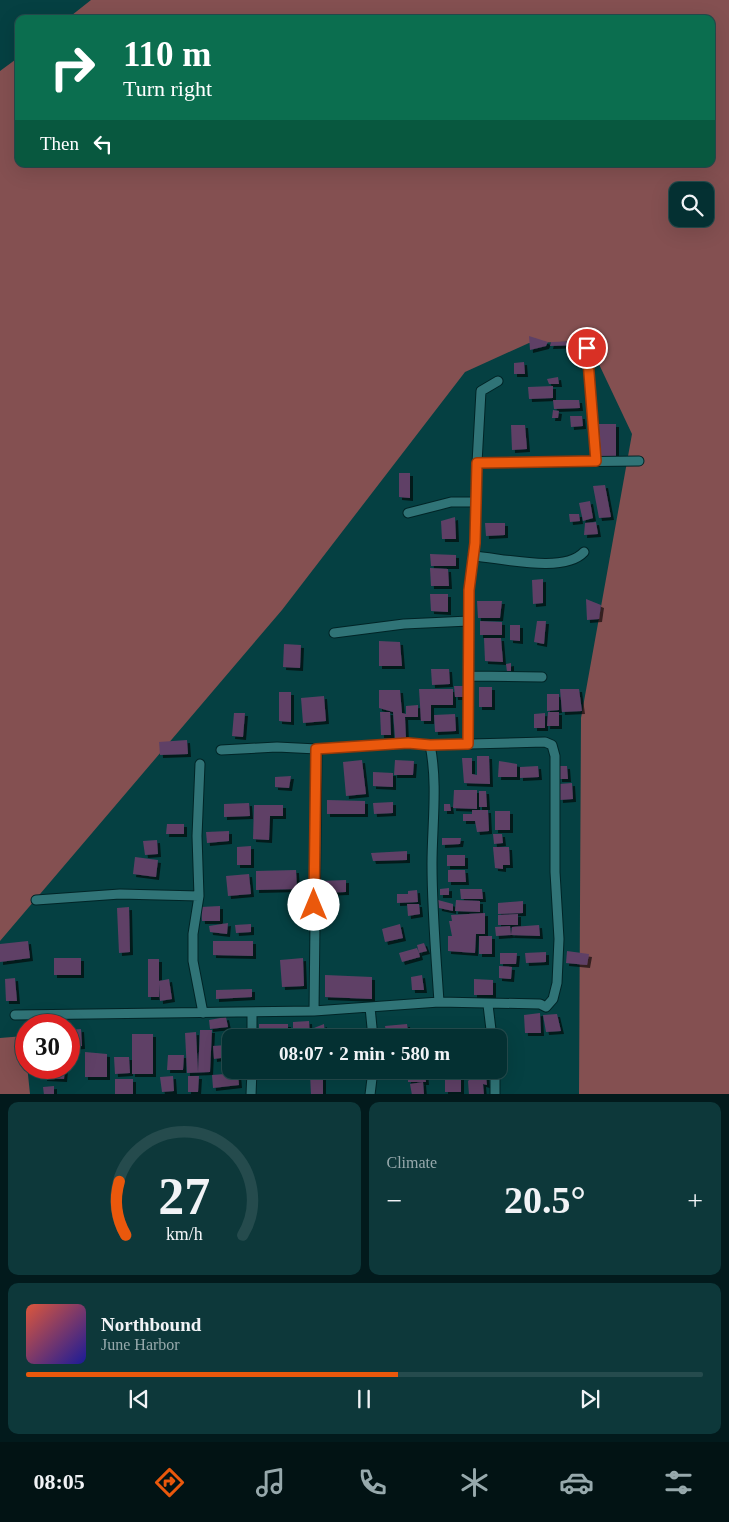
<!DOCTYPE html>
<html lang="en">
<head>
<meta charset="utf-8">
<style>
  body { margin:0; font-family:"Times New Roman",serif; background:#0d383a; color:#f1f3f6; height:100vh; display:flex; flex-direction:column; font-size:19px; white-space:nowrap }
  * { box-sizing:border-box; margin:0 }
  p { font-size:16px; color:#97a9ac }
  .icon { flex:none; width:28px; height:28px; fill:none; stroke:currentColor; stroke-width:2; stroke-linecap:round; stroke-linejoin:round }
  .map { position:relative; height:1094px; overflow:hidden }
  .side { display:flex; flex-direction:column; gap:8px; padding:8px; background:#021a1c; flex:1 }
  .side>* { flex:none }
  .hud { position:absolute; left:15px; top:15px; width:700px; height:152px; border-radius:10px; box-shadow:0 5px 20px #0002,0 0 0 1px #254b4d; background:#0b6e4f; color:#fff; overflow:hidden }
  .tools { position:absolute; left:669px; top:182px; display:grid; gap:10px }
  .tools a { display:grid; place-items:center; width:45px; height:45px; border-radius:10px; background:#043032; box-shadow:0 5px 20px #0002,0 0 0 1px #254b4d; font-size:25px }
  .speed { position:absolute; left:15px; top:1014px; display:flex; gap:10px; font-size:25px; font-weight:700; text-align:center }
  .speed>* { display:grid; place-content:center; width:65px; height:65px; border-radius:50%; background:#043032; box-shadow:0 5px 20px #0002,0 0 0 1px #254b4d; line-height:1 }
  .speed .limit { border:8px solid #d22; background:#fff; color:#111 }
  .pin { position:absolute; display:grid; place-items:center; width:42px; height:42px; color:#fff; margin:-21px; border:2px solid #fff; border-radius:50%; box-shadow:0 1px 5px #0007 }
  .me { position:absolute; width:55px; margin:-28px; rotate:0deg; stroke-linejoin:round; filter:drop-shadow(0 0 4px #0008) }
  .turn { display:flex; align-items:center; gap:18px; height:105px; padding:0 25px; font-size:22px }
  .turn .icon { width:65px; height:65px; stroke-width:2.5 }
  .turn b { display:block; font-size:35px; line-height:42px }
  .then { display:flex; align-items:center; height:48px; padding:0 25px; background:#0003; gap:10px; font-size:19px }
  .big { font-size:38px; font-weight:700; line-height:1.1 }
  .side .card { flex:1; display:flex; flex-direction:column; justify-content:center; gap:8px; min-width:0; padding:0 18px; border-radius:10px; background:#0d383a }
  .side .dial { align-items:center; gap:0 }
  .dial svg { height:130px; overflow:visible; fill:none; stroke:#254b4d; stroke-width:7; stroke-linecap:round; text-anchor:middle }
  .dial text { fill:#f1f3f6; stroke:none }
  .song { display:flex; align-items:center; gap:15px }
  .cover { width:60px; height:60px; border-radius:8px; background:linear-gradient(135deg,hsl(10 70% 55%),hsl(240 70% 35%)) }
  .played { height:5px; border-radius:2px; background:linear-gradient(90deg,#ea580c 55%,#254b4d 55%) }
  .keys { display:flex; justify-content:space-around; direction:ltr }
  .heat { display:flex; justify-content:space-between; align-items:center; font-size:28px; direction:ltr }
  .side .tiles { flex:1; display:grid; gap:8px; grid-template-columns:1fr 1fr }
  .card:last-child { grid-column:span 2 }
  .trip { position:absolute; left:222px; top:1029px; width:285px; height:50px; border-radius:10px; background:#043032; box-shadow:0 5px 20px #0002,0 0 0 1px #254b4d; font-weight:700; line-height:50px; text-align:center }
  .menu { display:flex; height:80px; justify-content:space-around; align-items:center; background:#021314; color:#97a9ac }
  .menu .icon { width:35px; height:35px }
  .menu .selected { color:#ea580c }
  .menu b { font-size:22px; color:#f1f3f6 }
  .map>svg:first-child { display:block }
</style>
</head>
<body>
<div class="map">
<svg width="729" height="1095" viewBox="0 0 729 1095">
  <defs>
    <filter id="shadow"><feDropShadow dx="3" dy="3" stdDeviation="0" flood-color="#0009"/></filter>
  </defs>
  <rect width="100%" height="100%" fill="#054042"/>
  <path fill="#845051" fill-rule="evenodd" d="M91,0H729V1094H579L581,718L632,434L588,341L529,343L465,372L282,610L0,941V71L19,57V164H711V19H67ZM678,191H705V219H678Z
    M24,1036L30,1094H0V1038Z"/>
  <path fill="#5e4166" filter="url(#shadow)" d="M529,336L548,342L546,346L530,350Z
    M582,341L580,345L550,346L551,342Z
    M524,362L525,374H514V363Z
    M558,377L559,384H549L547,379Z
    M553,386V398L529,399L528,387Z
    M553,400H579L580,408L554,409Z
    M553,410L559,411L558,418H552Z
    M570,416H582L583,426L571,427Z
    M599,424H616V456H600Z
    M511,425H525L527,449L512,450Z
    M399,473H410V498L399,497Z
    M605,485L611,517L599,518L593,486Z
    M590,501L593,518L583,521L579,503Z
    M569,514H579L580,521L570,522Z
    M455,517L456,539H442L441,521Z
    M596,522L598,534L584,535L585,523Z
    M485,523H505V535L486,536Z
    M430,554L456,555V566H431Z
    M430,568L448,569L449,586H431Z
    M543,579V603L533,604L532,580Z
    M430,594H448V612L431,611Z
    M586,599L601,605L599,619L587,620Z
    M477,601H502L500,618H478Z
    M480,621L502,622V635H480Z
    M537,621H546L544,644L534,642Z
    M510,625H520V641L510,640Z
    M484,638H501L503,662L485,661Z
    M379,641L400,642L402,666H379Z
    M284,644L301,645L300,668L283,667Z
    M511,663V672H507L506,664Z
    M431,669H449L450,684L432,685Z
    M454,686H465V697H455Z
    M479,687H492V707H479Z
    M419,689H453V705H431V721H421Z
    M560,689H579L582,711L562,712Z
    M379,690H400L402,713L406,714V706L418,705V717H405L406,739L395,738L393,712L379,708Z
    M279,692H291V722L279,721Z
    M547,694H559V710L547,711Z
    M324,696L326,721L303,723L301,698Z
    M380,712H390L391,735H381Z
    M548,712H559V726H547Z
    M234,713H245L243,737L232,736Z
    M545,713V728H534V714Z
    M455,714L456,731L435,732L434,715Z
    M187,740L188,754L160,755L159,742Z
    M477,756H489L490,784L464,783L462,758H472V774L477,775Z
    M362,760L366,794L346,796L343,762Z
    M395,760L414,761L413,775H394Z
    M499,761L517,764V777H498Z
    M538,766L539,777L520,778V767Z
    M559,766H567L568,779H559Z
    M373,772L393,773V787L373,786Z
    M291,776L289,788L275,787V777Z
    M572,783L573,799L560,800L559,784Z
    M454,790H477V809L453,808Z
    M479,791H486L487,807H479Z
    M327,800L365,801V814H327Z
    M393,802V813L374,814L373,803Z
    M249,803L250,816L224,817V804Z
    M444,804H450L451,811H444Z
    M254,805H283V816H270L269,840L253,839Z
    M472,810H488L489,831L477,832L475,821H463V814H472Z
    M495,811H510V830H495Z
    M167,824H184V834H166Z
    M229,831V841L207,843L206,832Z
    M493,834H502L503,843L494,844Z
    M442,838H461L460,844L442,845Z
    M157,840L158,854L145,855L143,841Z
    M251,846V865H237V847Z
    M493,847H509L510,865H503V869L495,868Z
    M407,851V860L373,861L371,853Z
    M447,855H465V866H447Z
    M135,857L158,860L156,877L133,874Z
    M296,870L297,889L256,890V871Z
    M448,870H465L466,882H448Z
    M249,874L251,894L228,896L226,876Z
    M346,880V892L319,893V881Z
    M449,888V895H440V889Z
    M460,889H482L483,899H461Z
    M417,890L418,902L397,903V894H408V891Z
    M438,900L453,904V911L439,908Z
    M456,900L480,901V912L455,911Z
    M523,901V913L498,914V903Z
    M407,904H419L420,914L408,916Z
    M220,906V921H202L201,907Z
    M129,907L130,952L119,953L117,908Z
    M485,913V934H476L475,953L448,951V936H452L449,921H452L451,915Z
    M518,914V925H498V915Z
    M228,923L227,934L210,932L209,926Z
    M251,924V932L236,933L235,925Z
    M400,924L403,938L385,942L382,929Z
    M539,925L540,936L511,935L512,927Z
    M510,926L511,935L496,936L495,927Z
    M479,936H492V954H479Z
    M28,941L30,958L0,962V944Z
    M213,941H253V956L213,955Z
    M424,943L427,951L419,953L420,957L402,962L399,953L417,948L419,953L417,945Z
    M567,951L589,954L587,965L566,963Z
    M546,952V962L526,963L525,953Z
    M500,953H517L516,964H500Z
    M54,958H81V975H54Z
    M303,958L304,986L282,987L280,960Z
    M148,959H159V981L169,979L172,999L160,1001L159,984V997H148Z
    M499,966L512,967L511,979L499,978Z
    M325,975L372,977V999L325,997Z
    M422,975L424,990H412L411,977Z
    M15,978L17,1001H6L5,979Z
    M474,979L493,980V995H474Z
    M252,989V997L216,999V990Z
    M540,1013L541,1033H525L524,1015Z
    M557,1014L561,1031L546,1032L543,1015Z
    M226,1017L228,1027L210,1029L209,1020Z
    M309,1021L310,1038H293V1022Z
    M259,1024H288V1038H259Z
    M324,1024L325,1038H314V1028Z
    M407,1024L409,1038H387L385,1026Z
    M81,1029L82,1046L70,1047L69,1030Z
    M430,1029V1038H415V1030Z
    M200,1030H212L210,1072L187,1073L185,1033L196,1032L198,1072Z
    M132,1034H153V1074H132Z
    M226,1045L228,1057L214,1059L213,1046Z
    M85,1052L107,1054V1077H85Z
    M168,1055H184L183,1070H167Z
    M114,1057H129L130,1073L115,1074Z
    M45,1068H65L64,1079L44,1078Z
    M425,1070L426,1082H408V1071Z
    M238,1073L239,1085L213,1088L212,1075Z
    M310,1073H323V1095H311Z
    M445,1073H461V1092H445Z
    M475,1074L486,1076L487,1085L483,1084L484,1095H469L468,1081Z
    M173,1076L174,1091L162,1092L160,1077Z
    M188,1076H199L198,1092H188Z
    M115,1079H133V1094H115Z
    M423,1082L424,1094L412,1095L410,1084Z
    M54,1086V1095H44L43,1087Z"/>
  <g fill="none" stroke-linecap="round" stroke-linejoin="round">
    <g stroke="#002426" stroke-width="11">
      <path id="minor" d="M587,348L596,461
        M477,463L481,391L498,381
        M408,513L451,502H475
        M473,556C502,558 564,574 584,552
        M334,633L404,624L469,621
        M469,676L542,677
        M468,744L469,590L475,543L477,463L639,461
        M221,750L277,747L317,749L408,743L430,745C438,784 432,825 432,864C432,910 436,956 439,1002
        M200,764L197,836L199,896L193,934V961L203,1013
        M36,900L120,894L199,896
        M488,1005L492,1038
        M370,1007L373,1038
        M314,1011L317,749
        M15,1015L314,1011L439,1002L540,1004L546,1007L553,999L557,983L559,939L555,872V756L552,745L545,742L430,745
        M252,1038V1012
        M251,1095L252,1070
        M370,1095L373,1070
        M495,1095V1070"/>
    </g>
    <use href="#minor" stroke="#307477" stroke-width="9"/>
  </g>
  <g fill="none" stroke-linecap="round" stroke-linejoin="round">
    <g stroke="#983908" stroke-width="12">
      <path id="route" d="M314,905L316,749L408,743L430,745L468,744L469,590L475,543L477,463L596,461L587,348"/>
    </g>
    <use href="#route" stroke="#ea580c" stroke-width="9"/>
  </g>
</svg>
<div class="tools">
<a><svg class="icon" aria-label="search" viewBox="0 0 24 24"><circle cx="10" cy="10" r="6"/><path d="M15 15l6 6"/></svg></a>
</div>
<div class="speed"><div class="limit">30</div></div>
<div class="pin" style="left:587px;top:348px;background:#d93025"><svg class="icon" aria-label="arrive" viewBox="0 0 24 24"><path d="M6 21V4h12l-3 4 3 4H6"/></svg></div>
<svg class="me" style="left:314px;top:905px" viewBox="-20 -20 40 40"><circle r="19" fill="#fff"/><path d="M0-13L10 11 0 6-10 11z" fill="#ea580c"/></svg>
<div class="trip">08:07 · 2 min · 580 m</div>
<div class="hud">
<div class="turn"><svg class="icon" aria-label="right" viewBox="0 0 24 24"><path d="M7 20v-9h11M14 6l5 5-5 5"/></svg><div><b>110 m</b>Turn right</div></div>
<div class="then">Then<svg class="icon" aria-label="left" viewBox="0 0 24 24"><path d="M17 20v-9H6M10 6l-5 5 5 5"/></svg></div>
</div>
</div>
<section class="side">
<div class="tiles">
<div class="card dial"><svg viewBox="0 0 100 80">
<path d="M14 69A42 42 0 1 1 86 69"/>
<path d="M14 69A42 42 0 0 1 10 36" stroke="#ea580c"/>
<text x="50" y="56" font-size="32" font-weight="700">27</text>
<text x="50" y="72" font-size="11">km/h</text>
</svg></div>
<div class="card"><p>Climate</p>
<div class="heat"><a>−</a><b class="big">20.5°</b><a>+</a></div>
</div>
<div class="card">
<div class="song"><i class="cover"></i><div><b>Northbound</b><p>June Harbor</p></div></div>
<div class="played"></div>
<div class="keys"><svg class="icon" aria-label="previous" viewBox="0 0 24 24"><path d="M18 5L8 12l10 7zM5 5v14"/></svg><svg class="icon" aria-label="pause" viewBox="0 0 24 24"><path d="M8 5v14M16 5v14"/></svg><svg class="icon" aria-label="next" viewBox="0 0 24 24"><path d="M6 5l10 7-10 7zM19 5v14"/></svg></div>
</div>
</div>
</section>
<nav class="menu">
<b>08:05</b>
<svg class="icon selected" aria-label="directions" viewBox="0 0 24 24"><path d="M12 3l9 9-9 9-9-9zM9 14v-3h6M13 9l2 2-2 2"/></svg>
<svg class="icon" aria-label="music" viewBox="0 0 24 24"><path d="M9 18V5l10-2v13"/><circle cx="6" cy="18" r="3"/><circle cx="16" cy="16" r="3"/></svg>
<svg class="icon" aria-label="phone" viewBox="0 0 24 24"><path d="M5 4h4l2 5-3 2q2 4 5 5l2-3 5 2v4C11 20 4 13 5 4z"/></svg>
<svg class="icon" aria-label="climate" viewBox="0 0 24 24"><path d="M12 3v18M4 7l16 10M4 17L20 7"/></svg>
<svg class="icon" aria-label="car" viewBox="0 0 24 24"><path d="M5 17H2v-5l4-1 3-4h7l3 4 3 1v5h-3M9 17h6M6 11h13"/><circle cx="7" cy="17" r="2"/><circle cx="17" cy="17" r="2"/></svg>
<svg class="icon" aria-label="filters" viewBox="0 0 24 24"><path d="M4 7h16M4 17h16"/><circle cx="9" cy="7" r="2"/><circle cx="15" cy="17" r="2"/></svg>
</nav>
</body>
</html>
